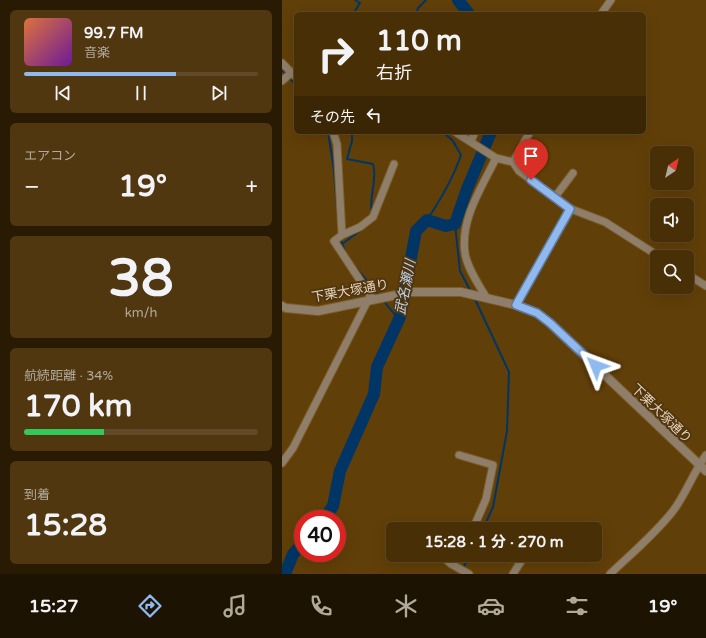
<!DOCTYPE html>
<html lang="ja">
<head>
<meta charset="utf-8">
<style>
  body { margin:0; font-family:"Varela Round","Noto Sans JP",sans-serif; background:#503710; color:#f1f3f6; height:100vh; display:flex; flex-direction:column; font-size:15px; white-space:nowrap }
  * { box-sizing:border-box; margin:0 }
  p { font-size:13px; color:#b1a99b }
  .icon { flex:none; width:22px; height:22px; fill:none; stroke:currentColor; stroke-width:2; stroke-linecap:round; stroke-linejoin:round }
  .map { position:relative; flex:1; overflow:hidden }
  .sheet { display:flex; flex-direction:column; gap:10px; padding:10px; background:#281a03; width:282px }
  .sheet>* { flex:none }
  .banner { position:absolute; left:12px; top:12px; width:352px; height:122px; border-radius:6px; box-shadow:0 4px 16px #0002,0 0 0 1px #614a28; background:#492f06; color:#f1f3f6; overflow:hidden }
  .needle { width:26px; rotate:35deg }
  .controls { position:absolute; left:368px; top:146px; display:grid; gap:8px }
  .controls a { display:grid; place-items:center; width:44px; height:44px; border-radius:6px; background:#492f06; box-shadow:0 4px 16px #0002,0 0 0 1px #614a28; font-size:20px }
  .speed { position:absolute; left:12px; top:510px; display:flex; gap:8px; font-size:20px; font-weight:700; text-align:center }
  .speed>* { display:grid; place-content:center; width:52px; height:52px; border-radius:50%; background:#492f06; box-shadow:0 4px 16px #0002,0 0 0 1px #614a28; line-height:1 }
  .speed .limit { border:6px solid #d22; background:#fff; color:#111 }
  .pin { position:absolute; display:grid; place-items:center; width:34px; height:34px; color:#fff; margin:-41px -17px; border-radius:50% 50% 50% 0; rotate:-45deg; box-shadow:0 0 4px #0007 }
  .pin .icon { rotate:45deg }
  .me { position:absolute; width:44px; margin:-22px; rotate:314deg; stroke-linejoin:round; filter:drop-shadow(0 0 3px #0008) }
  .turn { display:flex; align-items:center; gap:14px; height:84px; padding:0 16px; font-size:18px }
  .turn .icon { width:52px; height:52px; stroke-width:2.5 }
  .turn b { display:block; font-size:28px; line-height:34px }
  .then { display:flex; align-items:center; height:38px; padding:0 16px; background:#0003; gap:8px; font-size:15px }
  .big { font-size:30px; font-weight:700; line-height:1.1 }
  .sheet .card { flex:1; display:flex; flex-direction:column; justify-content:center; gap:6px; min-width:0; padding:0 14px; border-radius:6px; background:#503710 }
  .sheet .dial { align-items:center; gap:0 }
  .dial b { font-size:52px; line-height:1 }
  .song { display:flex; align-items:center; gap:12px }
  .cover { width:48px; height:48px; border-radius:6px; background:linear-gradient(135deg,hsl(20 70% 55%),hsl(280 70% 35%)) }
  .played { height:4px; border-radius:2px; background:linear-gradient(90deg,#90b9f0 65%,#614a28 65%) }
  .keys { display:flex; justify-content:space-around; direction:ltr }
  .heat { display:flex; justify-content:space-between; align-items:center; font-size:22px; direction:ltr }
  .charge { height:6px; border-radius:3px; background:linear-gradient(90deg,#34c759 34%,#614a28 0) }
  .trip { position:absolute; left:104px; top:522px; width:216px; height:40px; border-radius:6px; background:#492f06; box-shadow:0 4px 16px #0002,0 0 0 1px #614a28; font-weight:700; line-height:40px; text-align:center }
  .dock { display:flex; height:64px; justify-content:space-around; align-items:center; background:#1d1302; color:#b1a99b }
  .dock .icon { width:28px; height:28px }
  .dock .active { color:#90b9f0 }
  .dock b { font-size:18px; color:#f1f3f6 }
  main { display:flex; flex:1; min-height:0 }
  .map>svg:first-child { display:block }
</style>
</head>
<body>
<main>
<section class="sheet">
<div class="card">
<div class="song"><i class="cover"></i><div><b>99.7 FM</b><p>音楽</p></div></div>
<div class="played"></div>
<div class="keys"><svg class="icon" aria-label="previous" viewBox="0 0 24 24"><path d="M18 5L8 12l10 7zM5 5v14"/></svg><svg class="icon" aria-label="pause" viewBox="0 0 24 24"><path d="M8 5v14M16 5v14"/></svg><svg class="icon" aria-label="next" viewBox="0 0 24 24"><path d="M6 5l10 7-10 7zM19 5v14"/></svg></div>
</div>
<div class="card"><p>エアコン</p>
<div class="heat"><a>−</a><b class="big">19°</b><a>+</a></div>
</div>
<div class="card dial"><b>38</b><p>km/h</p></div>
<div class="card"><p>航続距離 · 34%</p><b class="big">170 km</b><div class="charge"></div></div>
<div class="card"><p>到着</p><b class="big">15:28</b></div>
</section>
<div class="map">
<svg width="424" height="574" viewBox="0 0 424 574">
  <rect width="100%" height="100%" fill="#613f08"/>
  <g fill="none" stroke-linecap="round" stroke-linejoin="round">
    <path stroke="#013566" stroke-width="2" d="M71,14L78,3L73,0
      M134,14L136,8L144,0
      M0,70L14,85
      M46,132L52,170L57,234
      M70,132V141L65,159L91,164C96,180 86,197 90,214
      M145,220C159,199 171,179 179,155L171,141L161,132
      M173,224L178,271L189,292
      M58,238L63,251
      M60,244L86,225
      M74,268L97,295
      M192,297L227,372L225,431L211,507L201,529
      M101,300L117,320
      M181,568L188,555"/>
    <path stroke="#013566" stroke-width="12" d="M176,0L187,14
      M42,519L51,506L58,471L92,394L95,367L118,317L134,231L145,220L164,226L173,224L185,189L209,132
      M3,574L11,554L21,543"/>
    <g stroke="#7c5d2c" stroke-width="9">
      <path id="minor" d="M319,14L329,0
        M0,63L14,77
        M0,81L9,73L14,72
        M51,132L55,144L60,235L52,241L91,300
        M173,132L214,158L231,162L248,132
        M189,141L193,132
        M231,162L237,171L289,209L323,222L378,257
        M273,197L291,173
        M60,235L78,227L91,217L112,164
        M405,274L424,286
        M204,297C197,285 185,268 183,253C178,219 200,187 214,158
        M234,305L289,209
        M177,455L211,465L204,499L191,529
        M0,463L11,448L86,300
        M283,529L285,527L288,529
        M298,529L300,528
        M159,555L169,564L187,574
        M169,564L175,555
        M231,574L243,555
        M328,574C349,554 373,534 391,511C404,494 411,473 424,455"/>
    </g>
    <g stroke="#7c5d2c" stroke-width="10">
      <path id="tertiary" d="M0,306L4,308L36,311L129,292H179L234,305L255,313L268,323L424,471"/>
    </g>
    <use href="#minor" stroke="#8f7f6a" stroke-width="7"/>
    <use href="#tertiary" stroke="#8f7f6a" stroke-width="8"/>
  </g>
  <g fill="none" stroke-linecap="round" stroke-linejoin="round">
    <g stroke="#5e789c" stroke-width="10">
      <path id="route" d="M249,180L288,209L234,305L255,313L268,323L314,366"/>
    </g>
    <use href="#route" stroke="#90b9f0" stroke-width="7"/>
  </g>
  <g text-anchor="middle" stroke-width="4" stroke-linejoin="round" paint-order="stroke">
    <g font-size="13" fill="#e7d3ba" stroke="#513711">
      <text transform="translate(68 290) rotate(-10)" y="5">下栗大塚通り</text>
      <text transform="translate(380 413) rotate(44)" y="5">下栗大塚通り</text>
    </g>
    <g font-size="14" font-style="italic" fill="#bcd0e8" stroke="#513711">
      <text transform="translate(123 287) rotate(-79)" y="5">武名瀬川</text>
    </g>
  </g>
</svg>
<div class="controls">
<a><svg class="needle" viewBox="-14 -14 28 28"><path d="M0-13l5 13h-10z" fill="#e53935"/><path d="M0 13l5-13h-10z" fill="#b1a99b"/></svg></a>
<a><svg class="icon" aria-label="sound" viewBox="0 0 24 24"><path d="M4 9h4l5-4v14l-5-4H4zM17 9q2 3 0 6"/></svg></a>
<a><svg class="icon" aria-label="search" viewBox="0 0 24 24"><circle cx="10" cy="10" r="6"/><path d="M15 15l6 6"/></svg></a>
</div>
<div class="speed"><div class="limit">40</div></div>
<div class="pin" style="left:249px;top:180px;background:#d93025"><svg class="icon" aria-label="arrive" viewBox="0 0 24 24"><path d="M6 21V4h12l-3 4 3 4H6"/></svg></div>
<svg class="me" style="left:314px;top:366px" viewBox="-20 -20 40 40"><path d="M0-17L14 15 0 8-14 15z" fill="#90b9f0" stroke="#fff" stroke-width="4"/></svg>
<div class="trip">15:28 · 1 分 · 270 m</div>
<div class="banner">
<div class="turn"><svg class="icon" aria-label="right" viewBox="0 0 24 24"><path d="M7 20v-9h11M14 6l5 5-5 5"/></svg><div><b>110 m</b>右折</div></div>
<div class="then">その先<svg class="icon" aria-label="left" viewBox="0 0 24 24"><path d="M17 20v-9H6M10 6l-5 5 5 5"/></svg></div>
</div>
</div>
</main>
<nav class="dock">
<b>15:27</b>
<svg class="icon active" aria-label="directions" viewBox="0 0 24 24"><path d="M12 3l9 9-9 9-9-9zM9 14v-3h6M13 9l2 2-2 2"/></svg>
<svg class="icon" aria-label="music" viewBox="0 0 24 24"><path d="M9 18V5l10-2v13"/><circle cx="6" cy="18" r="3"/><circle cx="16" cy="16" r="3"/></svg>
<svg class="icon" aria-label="phone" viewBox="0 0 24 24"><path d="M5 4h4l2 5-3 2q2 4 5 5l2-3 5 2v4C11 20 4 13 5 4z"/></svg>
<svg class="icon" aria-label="climate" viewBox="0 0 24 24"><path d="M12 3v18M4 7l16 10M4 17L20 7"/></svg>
<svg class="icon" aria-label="car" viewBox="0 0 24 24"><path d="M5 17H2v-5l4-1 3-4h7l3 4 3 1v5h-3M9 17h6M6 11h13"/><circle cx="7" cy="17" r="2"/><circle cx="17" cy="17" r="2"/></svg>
<svg class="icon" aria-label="filters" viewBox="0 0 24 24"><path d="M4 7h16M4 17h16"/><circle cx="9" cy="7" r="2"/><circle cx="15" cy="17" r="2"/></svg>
<b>19°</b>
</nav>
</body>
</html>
